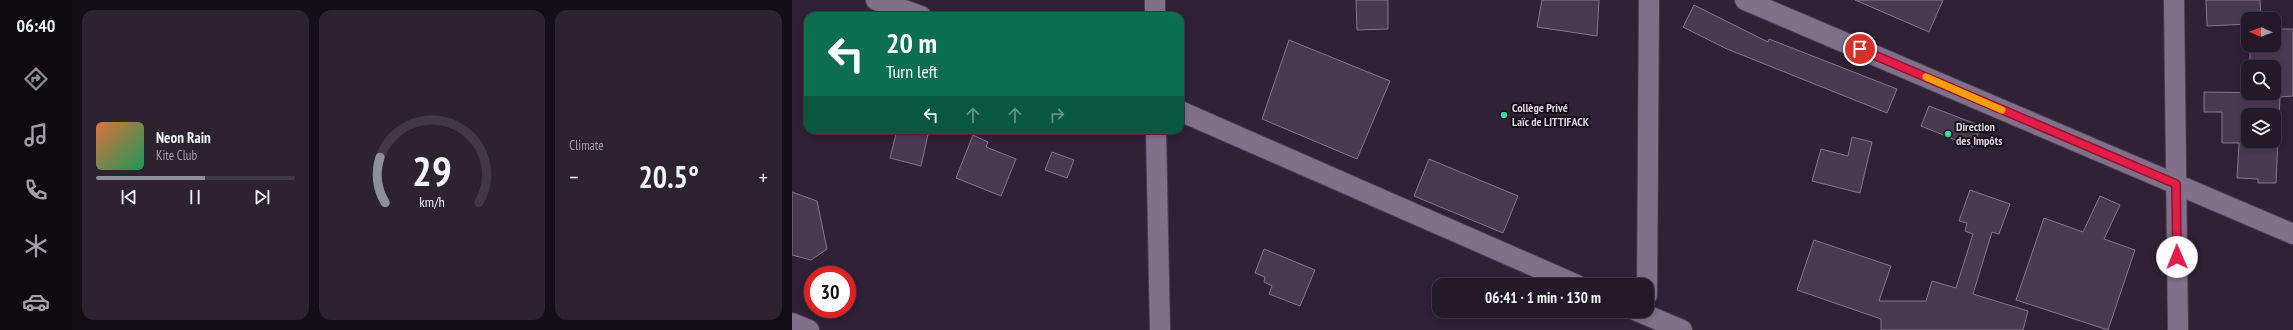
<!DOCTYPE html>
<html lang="en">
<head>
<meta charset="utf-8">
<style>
  body { margin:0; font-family:"PT Sans Narrow",sans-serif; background:#2c2230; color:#f1f3f6; height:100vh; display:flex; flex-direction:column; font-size:15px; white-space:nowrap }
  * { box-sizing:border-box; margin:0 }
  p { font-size:13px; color:#a3a0a8 }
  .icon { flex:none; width:22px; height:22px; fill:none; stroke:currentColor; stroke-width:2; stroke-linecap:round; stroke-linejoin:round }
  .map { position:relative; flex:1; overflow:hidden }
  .details { display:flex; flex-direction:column; gap:10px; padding:10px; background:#140e16; width:720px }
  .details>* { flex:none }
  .guide { position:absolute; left:12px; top:12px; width:380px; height:122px; border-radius:12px; box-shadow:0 2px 6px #0003,0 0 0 1px #413845; background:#0b6e4f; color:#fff; overflow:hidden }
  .needle { width:26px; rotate:271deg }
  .buttons { position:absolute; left:1449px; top:12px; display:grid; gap:8px }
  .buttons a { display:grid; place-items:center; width:40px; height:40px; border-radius:8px; background:#241928; box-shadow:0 2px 6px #0003,0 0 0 1px #413845; font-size:20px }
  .speed { position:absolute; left:12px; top:266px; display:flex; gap:8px; font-size:20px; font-weight:700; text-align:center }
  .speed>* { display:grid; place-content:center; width:52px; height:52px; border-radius:50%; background:#241928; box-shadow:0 2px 6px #0003,0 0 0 1px #413845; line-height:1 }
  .speed .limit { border:6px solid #d22; background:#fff; color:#111 }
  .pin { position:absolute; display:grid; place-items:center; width:34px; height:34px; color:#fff; margin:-17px; border:2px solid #fff; border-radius:50%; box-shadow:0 1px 4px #0007 }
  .me { position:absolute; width:44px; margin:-22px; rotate:359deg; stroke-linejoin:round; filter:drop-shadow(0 0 3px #0008) }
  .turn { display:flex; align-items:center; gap:14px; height:84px; padding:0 16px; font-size:18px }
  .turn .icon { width:52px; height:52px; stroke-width:2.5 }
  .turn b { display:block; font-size:28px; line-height:34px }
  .lanes { display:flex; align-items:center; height:38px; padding:0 16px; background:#0003; justify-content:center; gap:20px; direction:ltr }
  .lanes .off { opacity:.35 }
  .big { font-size:30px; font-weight:700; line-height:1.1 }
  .details .tile { flex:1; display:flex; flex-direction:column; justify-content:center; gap:6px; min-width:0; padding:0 14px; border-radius:12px; background:#2c2230 }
  .details .dial { align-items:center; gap:0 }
  .dial svg { height:104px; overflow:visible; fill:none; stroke:#413845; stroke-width:7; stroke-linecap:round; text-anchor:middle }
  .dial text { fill:#f1f3f6; stroke:none }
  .song { display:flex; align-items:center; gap:12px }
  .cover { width:48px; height:48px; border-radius:6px; background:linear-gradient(135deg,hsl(20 70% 55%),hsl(150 70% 35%)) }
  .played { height:4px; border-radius:2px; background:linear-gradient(90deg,#8c9099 55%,#413845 55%) }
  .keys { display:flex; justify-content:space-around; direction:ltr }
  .heat { display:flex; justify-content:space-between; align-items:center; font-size:22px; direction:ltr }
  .details .tiles { flex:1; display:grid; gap:10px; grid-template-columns:repeat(3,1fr) }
  .trip { position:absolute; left:640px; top:278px; width:222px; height:40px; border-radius:12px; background:#241928; box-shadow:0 2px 6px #0003,0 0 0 1px #413845; font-weight:700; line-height:40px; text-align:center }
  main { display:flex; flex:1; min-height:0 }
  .dock { display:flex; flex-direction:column; width:72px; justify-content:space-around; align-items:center; background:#0e0a10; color:#a3a0a8 }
  .dock .icon { width:28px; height:28px }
  .dock .current { color:#8c9099 }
  .dock b { font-size:18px; color:#f1f3f6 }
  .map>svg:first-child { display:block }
</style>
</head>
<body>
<main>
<nav class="dock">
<b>06:40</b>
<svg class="icon current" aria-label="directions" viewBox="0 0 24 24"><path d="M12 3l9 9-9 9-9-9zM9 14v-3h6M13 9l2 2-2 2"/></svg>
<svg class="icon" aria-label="music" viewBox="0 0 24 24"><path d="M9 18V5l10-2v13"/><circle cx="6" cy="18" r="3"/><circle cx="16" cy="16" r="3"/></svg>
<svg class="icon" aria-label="phone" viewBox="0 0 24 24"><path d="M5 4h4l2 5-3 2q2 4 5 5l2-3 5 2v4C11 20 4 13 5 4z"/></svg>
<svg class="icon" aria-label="climate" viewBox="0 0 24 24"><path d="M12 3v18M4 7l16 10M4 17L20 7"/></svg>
<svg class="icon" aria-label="car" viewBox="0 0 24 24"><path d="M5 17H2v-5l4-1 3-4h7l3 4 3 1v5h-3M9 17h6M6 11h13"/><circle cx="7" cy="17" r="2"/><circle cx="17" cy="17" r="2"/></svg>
</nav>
<section class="details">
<div class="tiles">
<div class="tile">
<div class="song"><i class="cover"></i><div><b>Neon Rain</b><p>Kite Club</p></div></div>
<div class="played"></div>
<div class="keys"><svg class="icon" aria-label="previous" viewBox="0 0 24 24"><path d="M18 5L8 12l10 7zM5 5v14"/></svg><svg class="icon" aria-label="pause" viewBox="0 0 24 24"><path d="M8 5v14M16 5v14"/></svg><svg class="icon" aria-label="next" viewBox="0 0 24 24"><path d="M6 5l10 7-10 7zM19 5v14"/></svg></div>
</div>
<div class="tile dial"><svg viewBox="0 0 100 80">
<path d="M14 69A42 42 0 1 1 86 69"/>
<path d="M14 69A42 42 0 0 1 10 34" stroke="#8c9099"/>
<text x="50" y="56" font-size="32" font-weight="700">29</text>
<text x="50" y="72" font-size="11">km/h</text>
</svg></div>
<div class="tile"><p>Climate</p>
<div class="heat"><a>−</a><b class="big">20.5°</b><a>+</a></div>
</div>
</div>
</section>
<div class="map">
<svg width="1501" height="330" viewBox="0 0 1501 330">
  <rect width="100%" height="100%" fill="#302136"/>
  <path fill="#4a3a51" stroke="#86748d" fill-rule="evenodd" d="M564,0H596V29L565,30Z
    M750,0H807L805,36L745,27Z
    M1063,0H1151L1137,32Z
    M1414,0H1468L1469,19H1456V24L1415,26Z
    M902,5L976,42L977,39L1105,89L1095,113L935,49L891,27Z
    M1482,29H1501V96L1488,97L1484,183H1466V179L1445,178L1447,143H1430V112H1412V92L1482,93V67H1458V45H1482ZM1456,115H1482V141H1456Z
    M497,40L598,81L565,159L470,119Z
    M1137,106L1189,126L1181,147L1129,126Z
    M105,130H137L129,166L98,158Z
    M181,135L196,142L194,147L224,159L209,196L164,178Z
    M1060,137L1080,142L1068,193L1020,181L1029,149L1056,156Z
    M260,152L282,160L275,178L253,170Z
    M637,159L726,196L711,233L622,196Z
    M1178,190L1218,204L1207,234L1200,232L1181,294L1236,311L1231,330H1089V319L1005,290L1022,240L1099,266L1087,301H1134L1140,281L1164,288L1181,234L1173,231L1175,223L1167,221Z
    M0,192L25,201L35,249L19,260L0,255Z
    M1308,196L1328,205L1312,239L1343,250L1316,330L1224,300L1252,218L1291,232Z
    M472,249L523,270L508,306L477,294L480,286L472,282L473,277L463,273Z"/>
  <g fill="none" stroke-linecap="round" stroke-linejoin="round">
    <g stroke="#4b3e50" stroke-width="22">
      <path id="minor" d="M84,0L129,16
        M363,0V16
        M953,0L1501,234
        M1382,0L1386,330
        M388,111L785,285
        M364,130L368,330
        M855,295L857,0
        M845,311L890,330
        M0,323L17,330"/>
    </g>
    <use href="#minor" stroke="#817089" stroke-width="20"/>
  </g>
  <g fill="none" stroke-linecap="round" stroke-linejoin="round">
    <g stroke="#92132f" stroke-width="10">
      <path id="route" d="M1068,49L1384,184L1385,257"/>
    </g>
    <use href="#route" stroke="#e11d48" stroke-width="7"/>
    <path stroke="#f59e0b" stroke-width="7" d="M1134,77L1210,110"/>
  </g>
  <g fill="#3fd4a2" stroke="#140e17" stroke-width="1.5">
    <circle cx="712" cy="115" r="4"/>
    <circle cx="1156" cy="134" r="4"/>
  </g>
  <g text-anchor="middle" stroke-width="4" stroke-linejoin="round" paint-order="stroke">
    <g font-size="12" font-weight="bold" fill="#ddd3e1" stroke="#140e17" text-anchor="start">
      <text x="720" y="112">Collège Privé<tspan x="720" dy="14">Laïc de LITTIFACK</tspan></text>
      <text x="1164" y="131">Direction<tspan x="1164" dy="14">des Impôts</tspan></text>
    </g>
  </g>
</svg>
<div class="buttons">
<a><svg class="needle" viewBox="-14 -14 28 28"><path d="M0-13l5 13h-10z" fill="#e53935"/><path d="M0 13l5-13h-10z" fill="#a3a0a8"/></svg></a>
<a><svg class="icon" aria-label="search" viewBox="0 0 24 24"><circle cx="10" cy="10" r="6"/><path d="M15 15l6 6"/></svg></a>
<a><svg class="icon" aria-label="layers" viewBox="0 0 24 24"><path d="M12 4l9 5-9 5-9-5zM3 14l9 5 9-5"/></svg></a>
</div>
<div class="speed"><div class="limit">30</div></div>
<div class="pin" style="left:1068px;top:49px;background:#d93025"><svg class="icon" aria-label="arrive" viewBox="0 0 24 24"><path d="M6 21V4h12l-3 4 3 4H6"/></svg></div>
<svg class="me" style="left:1385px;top:257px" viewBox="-20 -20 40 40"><circle r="19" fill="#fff"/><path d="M0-13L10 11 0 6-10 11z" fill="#e11d48"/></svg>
<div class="trip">06:41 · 1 min · 130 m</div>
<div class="guide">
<div class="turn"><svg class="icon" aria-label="left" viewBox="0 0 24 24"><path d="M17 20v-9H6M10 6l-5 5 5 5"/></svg><div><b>20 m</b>Turn left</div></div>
<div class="lanes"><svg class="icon" aria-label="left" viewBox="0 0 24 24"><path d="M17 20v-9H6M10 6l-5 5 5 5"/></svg><svg class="icon off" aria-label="ahead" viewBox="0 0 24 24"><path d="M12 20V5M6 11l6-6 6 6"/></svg><svg class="icon off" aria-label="ahead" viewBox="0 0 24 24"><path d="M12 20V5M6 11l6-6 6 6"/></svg><svg class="icon off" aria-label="right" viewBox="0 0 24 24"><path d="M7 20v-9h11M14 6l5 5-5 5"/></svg></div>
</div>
</div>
</main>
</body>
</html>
